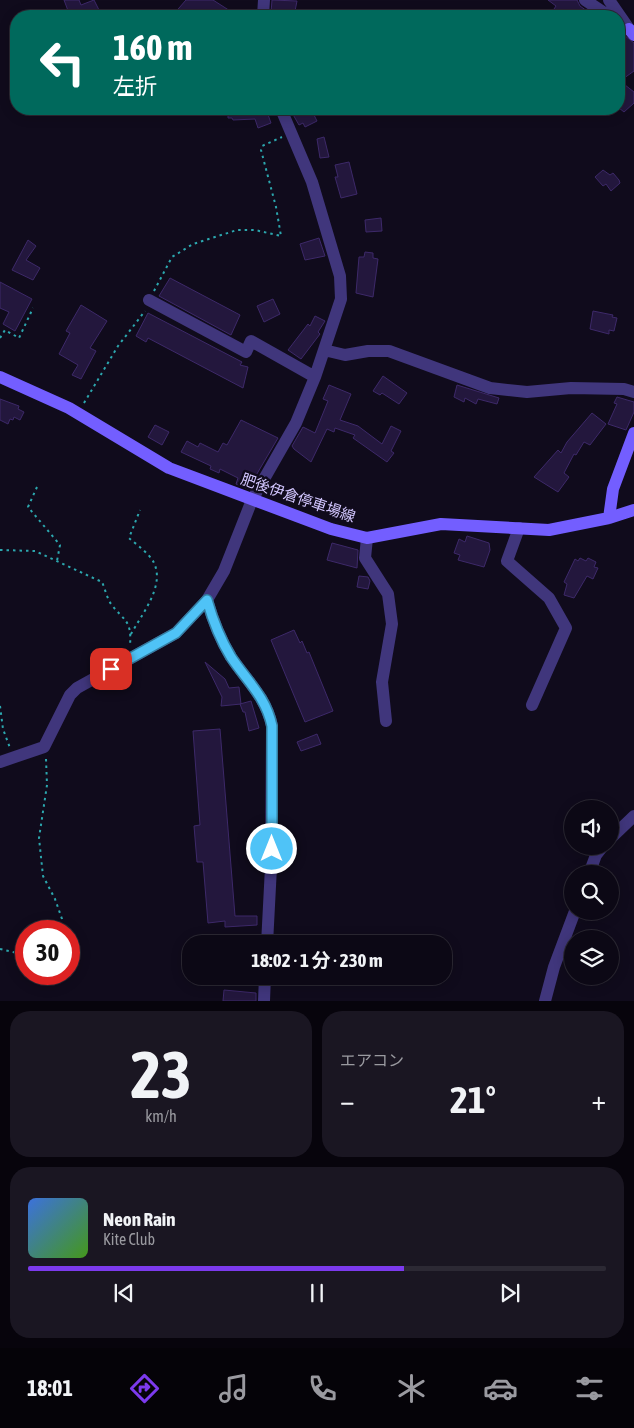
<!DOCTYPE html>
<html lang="ja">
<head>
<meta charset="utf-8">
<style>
  body { margin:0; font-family:"Asap Condensed","Noto Sans JP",sans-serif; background:#1a1622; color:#f1f3f6; height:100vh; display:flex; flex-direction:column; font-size:19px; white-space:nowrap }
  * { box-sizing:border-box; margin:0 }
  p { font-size:16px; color:#9a9aa0 }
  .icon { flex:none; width:28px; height:28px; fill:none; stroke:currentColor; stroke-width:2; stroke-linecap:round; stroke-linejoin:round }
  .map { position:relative; height:1001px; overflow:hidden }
  .side { display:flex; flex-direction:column; gap:10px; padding:10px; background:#07040c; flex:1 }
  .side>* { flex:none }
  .top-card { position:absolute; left:10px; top:10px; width:615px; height:105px; border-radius:20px; box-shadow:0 2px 12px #0003,0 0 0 1px #2c2934; background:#00695c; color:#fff; overflow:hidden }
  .controls { position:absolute; left:564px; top:800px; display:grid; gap:10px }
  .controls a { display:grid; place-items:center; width:55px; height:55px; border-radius:50%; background:#0c0815; box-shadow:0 2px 12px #0003,0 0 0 1px #2c2934; font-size:25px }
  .speed { position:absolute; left:15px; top:920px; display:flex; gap:10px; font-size:25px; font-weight:700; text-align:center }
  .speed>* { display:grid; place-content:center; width:65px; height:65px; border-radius:50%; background:#0c0815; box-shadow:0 2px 12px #0003,0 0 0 1px #2c2934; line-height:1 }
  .speed .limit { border:8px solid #d22; background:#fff; color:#111 }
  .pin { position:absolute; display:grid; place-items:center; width:42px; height:42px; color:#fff; margin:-21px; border-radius:10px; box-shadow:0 2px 8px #0006 }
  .me { position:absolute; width:55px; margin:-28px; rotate:0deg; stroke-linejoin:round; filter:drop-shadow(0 0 4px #0008) }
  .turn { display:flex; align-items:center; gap:18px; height:105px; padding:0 20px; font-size:22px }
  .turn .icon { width:65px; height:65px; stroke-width:2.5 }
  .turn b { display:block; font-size:35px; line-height:42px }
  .big { font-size:38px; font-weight:700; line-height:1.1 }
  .side .card { flex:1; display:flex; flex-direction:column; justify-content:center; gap:8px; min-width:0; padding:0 18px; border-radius:20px; background:#1a1622 }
  .side .dial { align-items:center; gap:0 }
  .dial b { font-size:65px; line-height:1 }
  .song { display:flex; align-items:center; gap:15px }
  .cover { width:60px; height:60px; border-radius:8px; background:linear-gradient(135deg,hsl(220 70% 55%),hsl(100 70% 35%)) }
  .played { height:5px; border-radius:2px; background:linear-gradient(90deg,#7c3aed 65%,#2c2934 65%) }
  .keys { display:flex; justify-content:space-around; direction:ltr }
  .heat { display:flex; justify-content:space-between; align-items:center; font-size:28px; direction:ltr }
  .side .tiles { flex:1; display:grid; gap:10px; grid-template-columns:1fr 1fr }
  .card:last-child { grid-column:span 2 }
  .trip { position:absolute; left:182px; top:935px; width:270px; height:50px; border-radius:20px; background:#0c0815; box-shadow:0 2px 12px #0003,0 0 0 1px #2c2934; font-weight:700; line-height:50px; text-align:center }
  .menu { display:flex; height:80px; justify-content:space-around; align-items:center; background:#050308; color:#9a9aa0 }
  .menu .icon { width:35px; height:35px }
  .menu .selected { color:#7c3aed }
  .menu b { font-size:22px; color:#f1f3f6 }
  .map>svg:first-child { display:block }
</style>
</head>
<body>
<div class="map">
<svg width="634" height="1001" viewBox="0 0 634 1001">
  <rect width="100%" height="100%" fill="#100b1c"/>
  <path fill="#23173d" stroke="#3d2969" d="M64,0H79L81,5L94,0L102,16H70Z
    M186,0H213L238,16H172Z
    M272,0L297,1L294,16H273L274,13H271Z
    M548,0H577L580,6L594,16H563L554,9L556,6Z
    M619,31L634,43V71L620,81L634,92V103L624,112L619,108Z
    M228,109H255V113L266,109L271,123L258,128L255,119L233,120L232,118H228Z
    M295,109H311L317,121L305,127L303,123L299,125L291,111Z
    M324,137L329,157L320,158L317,139Z
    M349,162L357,194L341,198L335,177H338L335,165Z
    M603,170L610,175L613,173L619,180L620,183L611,191L606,184L603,186L595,177Z
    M381,218L382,231L366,232L365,220Z
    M319,238L325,256L305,260L300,244Z
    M28,240L36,246L26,260L40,268L33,280L12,270Z
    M365,252L373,253V258L378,259L373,297L356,293L359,257H364Z
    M170,278L240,315L231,335L159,296Z
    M0,282L32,299L15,331L3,324L9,312L0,308Z
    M273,299L280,314L264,322L257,306Z
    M81,305L107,321L90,348L96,351L81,379L72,375L78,365L59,354L70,333L66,331Z
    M593,311L613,315L612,317L617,318L614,331L609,330V334L590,329Z
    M148,313L242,362L240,365L248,367L243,388L148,338L146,342L136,336Z
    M315,316L325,321L318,332L320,334L301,359L288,350L308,324L310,326Z
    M383,376L407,393L399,404L382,393L380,395L373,391Z
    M329,385L351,394L340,420L358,426L382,444L391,426L401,431L391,451L394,453L387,462L353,438L355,435L335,428L334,432L327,429L311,462L294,449L292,446L303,427L315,433L328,401L323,399Z
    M457,385L499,398L497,404L478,399L476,404L465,398L464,402L454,397Z
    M617,397L634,402V412L626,430L608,424L617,404L614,403Z
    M0,399L19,406L18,409L24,412L20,420L14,417L13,420L10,419L8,424L0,420Z
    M592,413L606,424L590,445L584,442L576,455L574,454L564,473L569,477L558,492L534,477L558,450L561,453L567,442Z
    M241,420L278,438L248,489L236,484L238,478L220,469L219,473L210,469L211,466L181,452L187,441L198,447L200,443L218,452L223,443L227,445Z
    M155,425L169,432L162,445L148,437Z
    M467,536L489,543L490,550L484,567L458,560L460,555L454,553L459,539L465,542Z
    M332,543L358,550L357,568L327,560Z
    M580,558L586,561L588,558L596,562L594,567L598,568L593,579L587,576L574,598L564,595L567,584L564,582L575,559L578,561Z
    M359,576L368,577L370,581L368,589L357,587Z
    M294,630L300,643L302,641L307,653L309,652L333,711L305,722L271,640Z
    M205,662L225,679L229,688L239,687L241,704L221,706L222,697Z
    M251,701L259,728L249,731L245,712H243L240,704Z
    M220,729L235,916H257V925L225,927V921L208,923L203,862H197L194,826L200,825L193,731Z
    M317,734L321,744L301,751L297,742Z
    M224,990L256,993V1001H223Z"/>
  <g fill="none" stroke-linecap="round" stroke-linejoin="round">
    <path stroke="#2ca7ae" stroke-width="2" stroke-dasharray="2.5 4" stroke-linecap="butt" d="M154,291L172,257L193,244L237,230H255L281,236L276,207L261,150L262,146L282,137
      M0,338L5,330L19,338L33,308
      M84,403L118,346L145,311
      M37,487L28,507L60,545L57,561
      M0,550L35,551L102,582C105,589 107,598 111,604C124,621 132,620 130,645
      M131,634C142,614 165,586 154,563C150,554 137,545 129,538L140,510
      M0,706L3,729L10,748
      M46,759L47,785L39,838L43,876L55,899L62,919V931
      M0,949L26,955"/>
    <path stroke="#40367c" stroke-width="12" d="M585,0L609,16
      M609,0L629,29
      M263,16L264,0
      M149,300L246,352L251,341L315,377
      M324,350L345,355L368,351H389L490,388L527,392L571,388L624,389L634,392
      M519,528L507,561L549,598L566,628L532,705
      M367,538L365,558L388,594L392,624L382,682L386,721
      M207,600C213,621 220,639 231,657C247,681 266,697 272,726L271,867L267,944
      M0,762L44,747L70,695L77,688L176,633L207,600L224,571L252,500L296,423L315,377L341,299L340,276L312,182L281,109
      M610,839L634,816
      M589,874L596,855L603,846
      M264,1001L265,976
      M545,1001L554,967L575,911"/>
    <path stroke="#735eff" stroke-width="12" d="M629,29L634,35
      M0,377L69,408L169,468L331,529L367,538L441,524L549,530L609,518L634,510
      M609,518L613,489L634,433"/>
  </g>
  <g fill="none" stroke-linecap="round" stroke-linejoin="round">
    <g stroke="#337fa1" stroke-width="12">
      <path id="route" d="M111,669L176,633L207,600C213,621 220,639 231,657C247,681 266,697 272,726V849"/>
    </g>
    <use href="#route" stroke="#4fc3f7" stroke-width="9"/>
  </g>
  <g text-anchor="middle" stroke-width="5" stroke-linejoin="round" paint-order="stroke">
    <g font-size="15" fill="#d3c7ff" stroke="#100b1c">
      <text transform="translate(298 498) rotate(19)" y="5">肥後伊倉停車場線</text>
    </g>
  </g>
</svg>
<div class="controls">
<a><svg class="icon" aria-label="sound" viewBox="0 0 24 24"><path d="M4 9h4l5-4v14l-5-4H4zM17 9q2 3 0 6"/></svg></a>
<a><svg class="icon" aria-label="search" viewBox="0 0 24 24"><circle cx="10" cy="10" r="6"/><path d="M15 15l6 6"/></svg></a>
<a><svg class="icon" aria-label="layers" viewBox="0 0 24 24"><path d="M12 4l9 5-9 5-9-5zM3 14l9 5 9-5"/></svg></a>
</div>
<div class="speed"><div class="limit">30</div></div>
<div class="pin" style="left:111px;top:669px;background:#d93025"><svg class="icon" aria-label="arrive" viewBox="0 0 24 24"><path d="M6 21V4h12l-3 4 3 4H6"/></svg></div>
<svg class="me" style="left:272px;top:849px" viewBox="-20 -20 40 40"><circle r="17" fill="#4fc3f7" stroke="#fff" stroke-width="3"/><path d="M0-11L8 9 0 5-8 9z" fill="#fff"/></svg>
<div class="trip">18:02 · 1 分 · 230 m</div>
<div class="top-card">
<div class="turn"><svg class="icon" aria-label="left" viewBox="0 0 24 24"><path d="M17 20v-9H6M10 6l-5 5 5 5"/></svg><div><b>160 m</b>左折</div></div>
</div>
</div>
<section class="side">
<div class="tiles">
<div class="card dial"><b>23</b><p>km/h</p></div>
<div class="card"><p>エアコン</p>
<div class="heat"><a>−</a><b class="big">21°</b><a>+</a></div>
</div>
<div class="card">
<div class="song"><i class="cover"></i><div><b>Neon Rain</b><p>Kite Club</p></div></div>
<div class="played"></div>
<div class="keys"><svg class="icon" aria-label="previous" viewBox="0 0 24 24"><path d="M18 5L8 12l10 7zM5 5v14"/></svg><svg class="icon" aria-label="pause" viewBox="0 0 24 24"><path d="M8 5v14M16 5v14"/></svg><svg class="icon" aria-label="next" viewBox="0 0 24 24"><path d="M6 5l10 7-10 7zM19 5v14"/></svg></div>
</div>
</div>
</section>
<nav class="menu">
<b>18:01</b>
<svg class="icon selected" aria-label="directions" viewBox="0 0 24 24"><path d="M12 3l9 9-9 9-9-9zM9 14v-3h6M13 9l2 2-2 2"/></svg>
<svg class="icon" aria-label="music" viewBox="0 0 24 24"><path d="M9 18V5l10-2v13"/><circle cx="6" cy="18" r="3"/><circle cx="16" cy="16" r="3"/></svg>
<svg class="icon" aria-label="phone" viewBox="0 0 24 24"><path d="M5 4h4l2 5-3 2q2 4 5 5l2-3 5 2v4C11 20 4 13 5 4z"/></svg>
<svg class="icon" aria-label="climate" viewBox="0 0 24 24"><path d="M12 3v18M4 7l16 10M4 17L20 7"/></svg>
<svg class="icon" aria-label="car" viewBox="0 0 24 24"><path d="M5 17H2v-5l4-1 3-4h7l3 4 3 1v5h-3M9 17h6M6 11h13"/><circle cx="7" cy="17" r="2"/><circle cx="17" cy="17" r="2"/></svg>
<svg class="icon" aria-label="filters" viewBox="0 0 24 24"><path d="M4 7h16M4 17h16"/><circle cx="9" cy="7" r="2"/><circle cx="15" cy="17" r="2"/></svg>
</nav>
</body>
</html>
